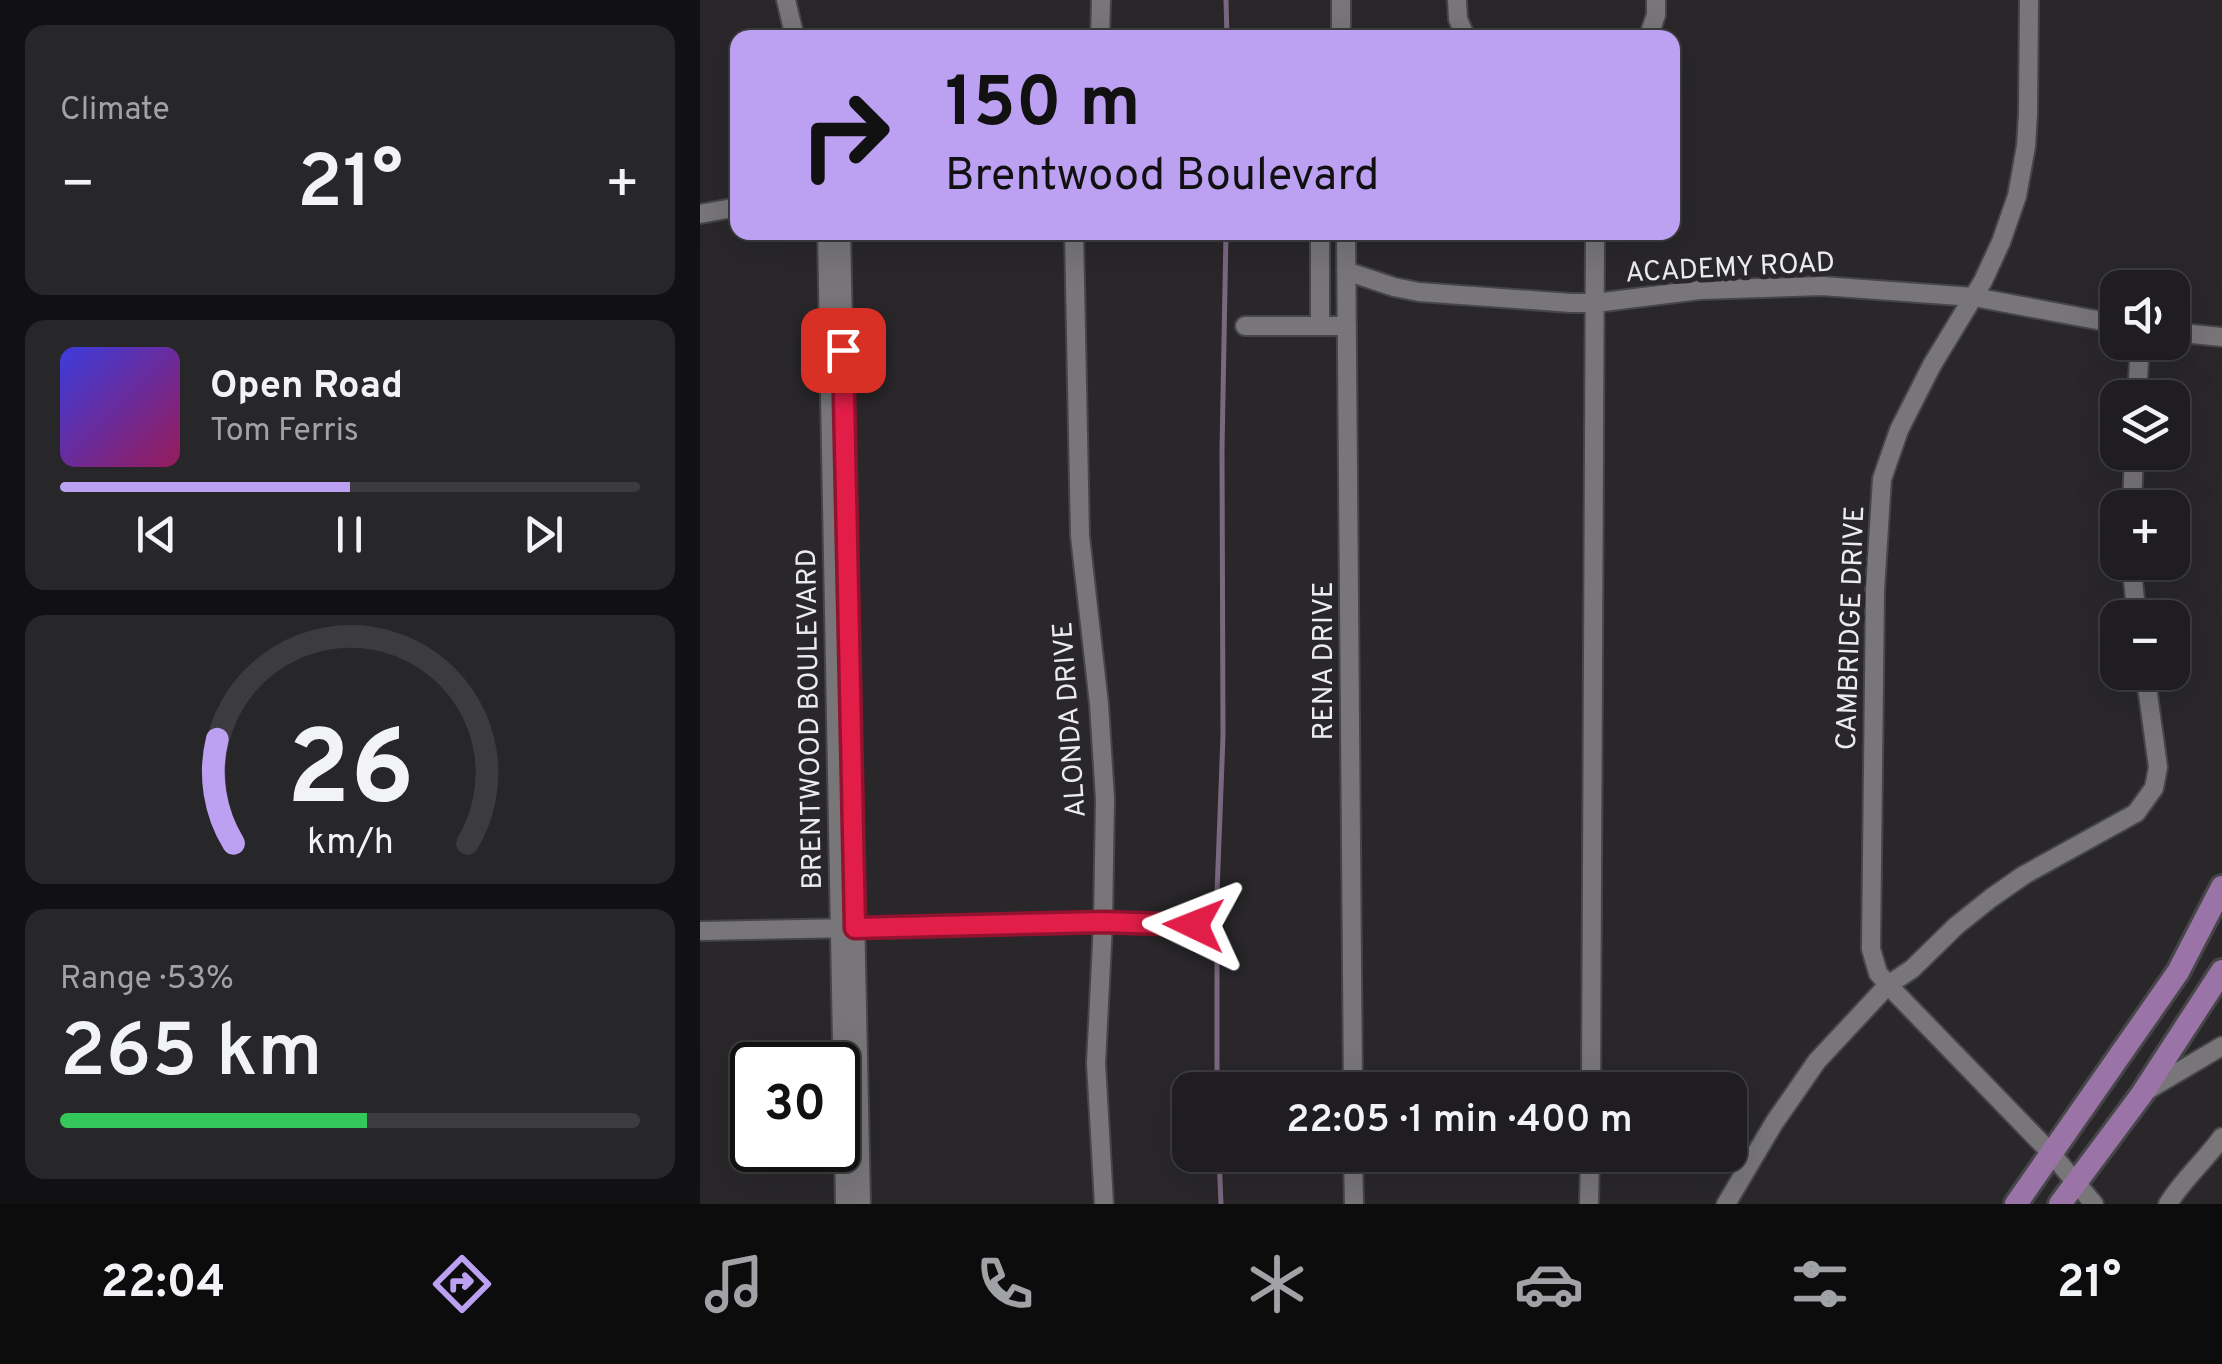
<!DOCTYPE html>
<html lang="en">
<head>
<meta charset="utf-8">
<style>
  body { margin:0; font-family:Overpass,sans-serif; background:#272629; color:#f1f3f6; height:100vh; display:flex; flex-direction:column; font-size:38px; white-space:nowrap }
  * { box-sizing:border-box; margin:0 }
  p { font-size:32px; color:#a1a2a5 }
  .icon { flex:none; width:55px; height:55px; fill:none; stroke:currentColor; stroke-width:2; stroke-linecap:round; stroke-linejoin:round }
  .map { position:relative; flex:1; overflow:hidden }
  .panel { display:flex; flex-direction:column; gap:25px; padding:25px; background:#111012; width:700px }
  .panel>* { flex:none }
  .banner { position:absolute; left:30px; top:30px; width:950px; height:210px; border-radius:20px; box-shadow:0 10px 40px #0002,0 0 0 2px #3c3b3e; background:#bca0f2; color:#111; overflow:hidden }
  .fabs { position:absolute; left:1400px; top:270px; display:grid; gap:20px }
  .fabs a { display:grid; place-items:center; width:90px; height:90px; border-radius:20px; background:#1f1d20; box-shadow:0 10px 40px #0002,0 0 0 2px #3c3b3e; font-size:50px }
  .speed { position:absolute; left:30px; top:1042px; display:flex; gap:20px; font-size:50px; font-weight:700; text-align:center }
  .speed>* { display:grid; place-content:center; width:130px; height:130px; border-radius:50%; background:#1f1d20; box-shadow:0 10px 40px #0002,0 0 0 2px #3c3b3e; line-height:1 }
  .speed .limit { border:5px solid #111; border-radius:15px; background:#fff; color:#111 }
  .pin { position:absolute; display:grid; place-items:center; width:85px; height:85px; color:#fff; margin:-42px; border-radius:20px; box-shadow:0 5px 15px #0006 }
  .me { position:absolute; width:110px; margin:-55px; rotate:272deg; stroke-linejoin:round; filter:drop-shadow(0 0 8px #0008) }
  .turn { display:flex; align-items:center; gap:35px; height:210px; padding:0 50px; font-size:45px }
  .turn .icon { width:130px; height:130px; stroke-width:2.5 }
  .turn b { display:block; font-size:70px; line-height:85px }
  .big { font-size:75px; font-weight:600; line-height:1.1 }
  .panel .card { flex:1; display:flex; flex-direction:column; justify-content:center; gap:15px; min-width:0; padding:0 35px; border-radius:20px; background:#272629 }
  .panel .dial { align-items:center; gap:0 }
  .dial svg { height:260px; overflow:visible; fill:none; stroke:#3c3b3e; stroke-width:7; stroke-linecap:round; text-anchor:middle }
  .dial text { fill:#f1f3f6; stroke:none }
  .song { display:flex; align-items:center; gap:30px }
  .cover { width:120px; height:120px; border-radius:15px; background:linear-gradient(135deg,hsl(240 70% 55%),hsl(330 70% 35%)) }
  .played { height:10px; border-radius:5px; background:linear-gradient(90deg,#bca0f2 50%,#3c3b3e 50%) }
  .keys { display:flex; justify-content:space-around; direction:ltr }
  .heat { display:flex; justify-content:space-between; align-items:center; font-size:55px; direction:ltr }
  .charge { height:15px; border-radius:8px; background:linear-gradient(90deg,#34c759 53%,#3c3b3e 0) }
  .trip { position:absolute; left:472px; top:1072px; width:575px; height:100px; border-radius:20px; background:#1f1d20; box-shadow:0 10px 40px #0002,0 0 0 2px #3c3b3e; font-weight:600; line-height:100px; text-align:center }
  .tabs { display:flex; height:160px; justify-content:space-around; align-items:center; background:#0c0c0d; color:#a1a2a5 }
  .tabs .icon { width:70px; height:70px }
  .tabs .on { color:#bca0f2 }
  .tabs b { font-size:45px; color:#f1f3f6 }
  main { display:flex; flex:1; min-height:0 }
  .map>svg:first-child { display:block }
</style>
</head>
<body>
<main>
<section class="panel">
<div class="card"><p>Climate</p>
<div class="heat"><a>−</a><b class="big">21°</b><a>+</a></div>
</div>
<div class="card">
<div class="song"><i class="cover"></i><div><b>Open Road</b><p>Tom Ferris</p></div></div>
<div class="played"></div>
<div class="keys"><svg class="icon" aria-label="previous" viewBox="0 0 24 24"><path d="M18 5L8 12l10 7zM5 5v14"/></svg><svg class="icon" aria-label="pause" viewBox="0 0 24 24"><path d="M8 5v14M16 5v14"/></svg><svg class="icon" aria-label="next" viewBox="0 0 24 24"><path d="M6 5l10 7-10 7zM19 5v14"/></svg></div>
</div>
<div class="card dial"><svg viewBox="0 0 100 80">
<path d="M14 69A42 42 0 1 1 86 69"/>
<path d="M14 69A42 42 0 0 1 9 37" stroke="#bca0f2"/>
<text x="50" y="56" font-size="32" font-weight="700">26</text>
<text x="50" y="72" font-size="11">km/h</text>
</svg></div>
<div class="card"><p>Range · 53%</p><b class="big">265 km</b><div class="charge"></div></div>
</section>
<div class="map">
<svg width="1522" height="1204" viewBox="0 0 1522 1204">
  <rect width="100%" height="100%" fill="#29272a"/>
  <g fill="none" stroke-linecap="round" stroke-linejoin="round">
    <path stroke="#7a6880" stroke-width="5" d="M526,0L527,38
      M517,1090V893L523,736L522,450L526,232
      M519,1155L521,1204"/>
    <g stroke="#464547" stroke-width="22">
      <path id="minor" d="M86,0L95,38
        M641,0V38
        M757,0L758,19L766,38
        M1329,0L1328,113L1326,146L1317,196L1301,242L1283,281L1232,365L1199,430L1182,479L1175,590L1171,949L1178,973L1188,985L1351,1153L1394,1204
        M400,38L401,0
        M948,38L956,15V0
        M0,214L38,207
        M127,232L145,1204
        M141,232L161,1204
        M374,232L380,536L399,704L405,799L403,923L396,1063L404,1204
        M646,232L653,1090
        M646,271L694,287L719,292L871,303H895L1000,290L1122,286L1274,297L1418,324
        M545,326H647
        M620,326V232
        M1472,332L1522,337
        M1437,398L1440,342
        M1432,508L1434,452
        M1431,562L1437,618
        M0,931L403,923L493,925
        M891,1090L895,232
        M1446,1091L1522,1046
        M653,1155L654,1204
        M889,1204L890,1155
        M1026,1204L1074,1123L1117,1061L1188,985L1212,969L1256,926L1291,898L1324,875L1436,813L1454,788L1458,767L1445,672
        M1468,1204C1483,1179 1505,1161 1522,1137"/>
    </g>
    <g stroke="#464547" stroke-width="28">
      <path id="major" d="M1316,1204L1478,972L1522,887
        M1360,1204L1442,1094L1522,971"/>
    </g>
    <use href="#minor" stroke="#787679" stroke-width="18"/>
    <use href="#major" stroke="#9a74a7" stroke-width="22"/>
  </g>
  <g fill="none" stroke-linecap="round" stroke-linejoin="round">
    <g stroke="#92132f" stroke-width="25">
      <path id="route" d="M143,350L155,928L403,922L494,925"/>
    </g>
    <use href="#route" stroke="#e11d48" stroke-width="18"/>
  </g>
  <g text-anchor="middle" stroke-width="10" stroke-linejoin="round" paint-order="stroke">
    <g font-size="28" fill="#ecebed" stroke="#29272a">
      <text transform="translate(1030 266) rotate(-3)" y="10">ACADEMY ROAD</text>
      <text transform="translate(1149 628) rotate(-88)" y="10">CAMBRIDGE DRIVE</text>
      <text transform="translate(622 661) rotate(-90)" y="10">RENA DRIVE</text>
      <text transform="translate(108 719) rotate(-91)" y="10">BRENTWOOD BOULEVARD</text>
      <text transform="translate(368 720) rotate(-94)" y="10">ALONDA DRIVE</text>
    </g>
  </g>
</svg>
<div class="fabs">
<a><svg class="icon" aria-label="sound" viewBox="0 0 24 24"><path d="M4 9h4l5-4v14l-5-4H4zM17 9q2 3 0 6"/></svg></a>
<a><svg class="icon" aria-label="layers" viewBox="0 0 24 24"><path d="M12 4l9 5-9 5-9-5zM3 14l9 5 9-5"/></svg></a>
<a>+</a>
<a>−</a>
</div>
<div class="speed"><div class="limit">30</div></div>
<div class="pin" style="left:143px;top:350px;background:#d93025"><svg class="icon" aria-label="arrive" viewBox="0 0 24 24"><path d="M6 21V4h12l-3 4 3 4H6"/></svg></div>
<svg class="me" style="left:494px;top:925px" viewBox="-20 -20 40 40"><path d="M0-17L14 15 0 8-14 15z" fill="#e11d48" stroke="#fff" stroke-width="4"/></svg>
<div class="trip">22:05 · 1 min · 400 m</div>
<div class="banner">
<div class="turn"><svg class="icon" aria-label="right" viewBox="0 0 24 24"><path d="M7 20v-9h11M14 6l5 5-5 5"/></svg><div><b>150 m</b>Brentwood Boulevard</div></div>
</div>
</div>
</main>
<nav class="tabs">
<b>22:04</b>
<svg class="icon on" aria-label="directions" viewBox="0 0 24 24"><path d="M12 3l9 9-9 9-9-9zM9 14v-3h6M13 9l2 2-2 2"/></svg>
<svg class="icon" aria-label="music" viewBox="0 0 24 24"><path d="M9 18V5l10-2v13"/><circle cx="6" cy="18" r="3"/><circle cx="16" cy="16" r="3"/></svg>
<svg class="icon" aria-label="phone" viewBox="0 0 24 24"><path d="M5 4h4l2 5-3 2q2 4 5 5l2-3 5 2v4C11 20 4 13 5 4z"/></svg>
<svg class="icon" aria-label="climate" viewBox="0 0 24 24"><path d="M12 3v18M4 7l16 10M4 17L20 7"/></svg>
<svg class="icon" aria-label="car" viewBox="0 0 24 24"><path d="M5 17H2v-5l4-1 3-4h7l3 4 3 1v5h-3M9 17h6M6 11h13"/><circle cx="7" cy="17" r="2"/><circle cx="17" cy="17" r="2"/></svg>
<svg class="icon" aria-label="filters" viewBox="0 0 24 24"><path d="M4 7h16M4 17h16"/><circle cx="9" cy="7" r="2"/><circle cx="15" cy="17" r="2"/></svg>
<b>21°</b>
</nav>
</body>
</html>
